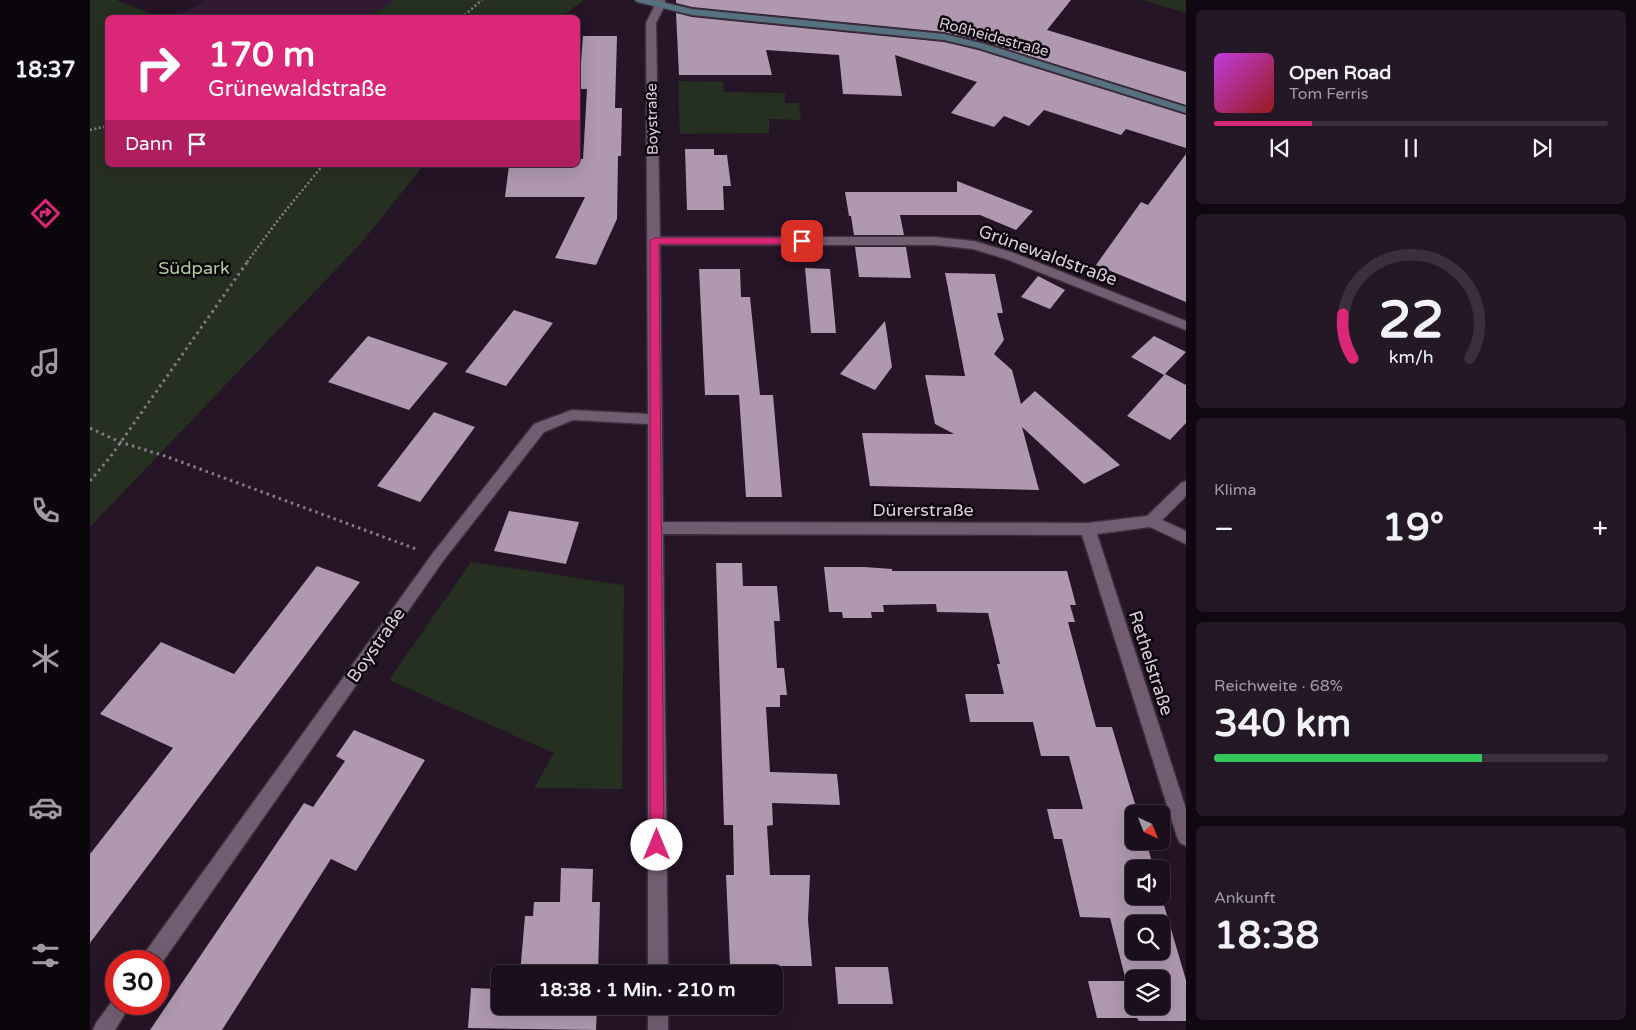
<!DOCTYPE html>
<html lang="de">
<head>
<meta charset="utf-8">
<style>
  body { margin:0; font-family:"Varela Round",sans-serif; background:#251826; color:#f1f3f6; height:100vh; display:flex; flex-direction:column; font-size:19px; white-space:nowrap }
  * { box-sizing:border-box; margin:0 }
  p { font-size:16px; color:#a09ca4 }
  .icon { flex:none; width:28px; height:28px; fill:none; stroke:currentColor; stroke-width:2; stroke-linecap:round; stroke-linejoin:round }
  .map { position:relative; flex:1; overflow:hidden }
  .sheet { display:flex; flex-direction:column; gap:10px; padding:10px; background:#0f0810; width:450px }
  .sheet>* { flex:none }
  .guide { position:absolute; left:15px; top:15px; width:475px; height:152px; border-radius:8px; box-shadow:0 5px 20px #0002,0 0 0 1px #3a2f3b; background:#db2777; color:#fff; overflow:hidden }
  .needle { width:32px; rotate:137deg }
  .buttons { position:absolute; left:1035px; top:805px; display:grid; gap:10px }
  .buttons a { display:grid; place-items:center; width:45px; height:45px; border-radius:8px; background:#1c0f1d; box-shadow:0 5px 20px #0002,0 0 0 1px #3a2f3b; font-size:25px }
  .speed { position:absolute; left:15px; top:950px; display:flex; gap:10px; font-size:25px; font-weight:700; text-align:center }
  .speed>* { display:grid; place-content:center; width:65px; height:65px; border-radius:50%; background:#1c0f1d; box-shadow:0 5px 20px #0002,0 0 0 1px #3a2f3b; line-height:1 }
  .speed .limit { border:8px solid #d22; background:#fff; color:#111 }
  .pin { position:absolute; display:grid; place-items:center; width:42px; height:42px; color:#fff; margin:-21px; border-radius:10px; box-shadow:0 2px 8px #0006 }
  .me { position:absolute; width:55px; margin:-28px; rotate:0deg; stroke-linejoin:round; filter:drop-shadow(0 0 4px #0008) }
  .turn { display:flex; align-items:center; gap:18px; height:105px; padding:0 20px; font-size:22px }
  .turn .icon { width:65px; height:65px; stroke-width:2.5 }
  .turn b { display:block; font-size:35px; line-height:42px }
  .then { display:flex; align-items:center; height:48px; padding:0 20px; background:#0003; gap:10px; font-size:19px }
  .big { font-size:38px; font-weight:700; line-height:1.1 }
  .sheet .card { flex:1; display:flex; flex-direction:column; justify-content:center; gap:8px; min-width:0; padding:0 18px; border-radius:8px; background:#251826 }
  .sheet .dial { align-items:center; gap:0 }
  .dial svg { height:130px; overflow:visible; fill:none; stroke:#3a2f3b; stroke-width:7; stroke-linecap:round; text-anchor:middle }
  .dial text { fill:#f1f3f6; stroke:none }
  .song { display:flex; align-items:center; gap:15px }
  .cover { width:60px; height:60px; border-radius:8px; background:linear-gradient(135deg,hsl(290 70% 55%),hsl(0 70% 35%)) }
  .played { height:5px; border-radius:2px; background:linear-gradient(90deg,#db2777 25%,#3a2f3b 25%) }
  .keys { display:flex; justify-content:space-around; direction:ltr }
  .heat { display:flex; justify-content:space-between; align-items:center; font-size:28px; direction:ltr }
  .charge { height:8px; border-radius:4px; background:linear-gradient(90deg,#34c759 68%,#3a2f3b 0) }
  .trip { position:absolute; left:401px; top:965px; width:292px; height:50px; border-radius:8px; background:#1c0f1d; box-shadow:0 5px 20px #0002,0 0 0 1px #3a2f3b; font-weight:700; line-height:50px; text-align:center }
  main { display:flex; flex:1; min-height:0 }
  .tabs { display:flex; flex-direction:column; width:90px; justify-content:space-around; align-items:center; background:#0b060c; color:#a09ca4 }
  .tabs .icon { width:35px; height:35px }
  .tabs .on { color:#db2777 }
  .tabs b { font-size:22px; color:#f1f3f6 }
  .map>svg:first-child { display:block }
</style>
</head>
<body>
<main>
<nav class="tabs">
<b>18:37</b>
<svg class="icon on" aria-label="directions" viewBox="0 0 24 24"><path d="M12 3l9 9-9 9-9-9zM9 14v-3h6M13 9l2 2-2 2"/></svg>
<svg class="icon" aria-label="music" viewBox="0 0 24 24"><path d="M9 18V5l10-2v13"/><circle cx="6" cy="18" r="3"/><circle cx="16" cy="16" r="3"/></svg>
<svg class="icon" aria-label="phone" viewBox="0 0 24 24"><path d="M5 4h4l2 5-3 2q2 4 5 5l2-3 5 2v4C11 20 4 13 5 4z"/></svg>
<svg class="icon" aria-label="climate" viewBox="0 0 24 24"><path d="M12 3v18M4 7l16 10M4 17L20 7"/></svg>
<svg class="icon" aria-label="car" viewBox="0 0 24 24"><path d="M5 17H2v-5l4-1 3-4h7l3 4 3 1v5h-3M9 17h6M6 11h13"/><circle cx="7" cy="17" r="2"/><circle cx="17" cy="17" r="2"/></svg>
<svg class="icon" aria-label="filters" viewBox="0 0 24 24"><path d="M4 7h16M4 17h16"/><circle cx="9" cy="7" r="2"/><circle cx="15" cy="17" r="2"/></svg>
</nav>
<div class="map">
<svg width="1096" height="1030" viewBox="0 0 1096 1030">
  <rect width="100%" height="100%" fill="#261427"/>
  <path fill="#321b33" d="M116,0H306L278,17H86Z"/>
  <path fill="#263021" d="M0,0H26L69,17L18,18V165H334L272,242L0,527Z
    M306,0H494L471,17H278Z
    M1052,0H1096V13Z
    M588,81L633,82L634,92L695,93V103H709L711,120L679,119V133L590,134Z
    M381,562L534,585L532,789L444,788L464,753L299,680Z"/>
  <path fill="#af98b0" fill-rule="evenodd" d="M586,0H981L957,30L1096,72V105L895,42L854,32L602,7L586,3Z
    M586,13L602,17L854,42L888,50L1096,115V148L1036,129L1031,135L954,110L939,126L914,116L904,127L861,113L887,82L805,55L812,96L753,94L749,55L676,50L682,75H589Z
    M493,36H527L525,108H532L531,156H528L527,219L506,265L465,258L495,197H415L419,165H488V159H493L497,89H489Z
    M595,149H624V155H637L641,186H633L634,210H597Z
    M1096,154V302L1006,265L1051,202L1058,205Z
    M867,181L943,211L926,230L890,215H810L814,235H764L761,216H759L755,192H867Z
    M765,247H816L821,278L769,277Z
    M715,268L740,269L746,333H721Z
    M609,269H650L651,297H660L670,395H656H683L692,497H656L649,395H615Z
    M855,273L905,274L913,313H907L914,340L904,354L922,370L931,404L945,391L1030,465L994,484L932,427L949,490L780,486L772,433L864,434L845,424L835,375L875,376Z
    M948,276L975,290L960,309L931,297Z
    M424,310L463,323L416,386L375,372Z
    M795,321L802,367L785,390L750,374Z
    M278,336L358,363L319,410L238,382Z
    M1064,336L1096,352L1074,375L1041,357Z
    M1075,374L1096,385V423L1080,440L1037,416Z
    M344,412L385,427L330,502L287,486Z
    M419,511L489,522L476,564L404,551Z
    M626,563H652L653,586H687L690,621H684L687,668H694L697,695H690V707H676L680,772L747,774L750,805L682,803L683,825L677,826L680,875H720L718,920L722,966H687V974H650V965H640L636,875H644L643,825H634Z
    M227,566L270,582L0,943V854L83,748L10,714L71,642L144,674Z
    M734,567H774L802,569V571H977L986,605H980L985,622H978L1006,727H1022L1048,814H1044V841H1056L1064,869H1044V896L1071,895L1096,980V1021H1049L1047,1018H1007L998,981H1036L1020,918L990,917L972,839H964L957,809H993L979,756H951L943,722H880L875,694H914L907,664H910L898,613L847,612L846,604L793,605L794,612H781L782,618H753L752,612H739ZM1044,924H1071V951H1044ZM1044,979H1071V1006H1044Z
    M264,730L335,760L266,871L241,859L132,1030H60L214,803L223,807L255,761L246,756Z
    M471,868L503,869L502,902H510L508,974H430L435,916H443L444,902H470Z
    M745,967H798L803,1004H748Z
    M381,988L410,989V1006H507L506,1030L378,1028Z"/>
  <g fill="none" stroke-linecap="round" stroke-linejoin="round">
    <g stroke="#3c2f3d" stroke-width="3">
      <path id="street" d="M565,0H575V5L566,23L570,237H845L884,241L924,253L1096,321V330L916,259L883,249L845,245H570L573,522L998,523L1057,516L1091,483L1096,481V496L1072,520L1096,531V544L1060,527L1007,534L1096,809V846L1090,843L1087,837L992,535L573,534L578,974H558V424L483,420L454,432L353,561L69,967V961H51L54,954L343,553L444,424L482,410L558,414L556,23L565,5Z
        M26,996V1004H41L25,1030H3L6,1023Z
        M558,1006H578V1030H558Z"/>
    </g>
    <g stroke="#3c2f3d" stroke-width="3">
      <path id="secondary" d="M545,0H563L602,9L854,34L895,44L1096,107V113L888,48L854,40L602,15L547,2Z"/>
    </g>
    <path stroke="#887989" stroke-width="2.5" stroke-dasharray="2 2.5" stroke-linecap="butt" d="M371,18L392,0
      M0,130L18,126
      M157,262L188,220L233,165"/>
    <path stroke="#887989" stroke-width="3" stroke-dasharray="2.5 4" stroke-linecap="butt" d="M0,428L30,442L75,456L326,549
      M0,481L21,456L158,261"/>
    <use href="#street" fill="#725c72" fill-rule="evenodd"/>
    <use href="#secondary" fill="#557182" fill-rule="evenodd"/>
  </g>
  <path fill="#db2777" stroke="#8e194d" d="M564,238H712L717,241L712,244H569L574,845L572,849L567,851L562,849L560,845V241Z"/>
  <g text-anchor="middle" stroke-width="5" stroke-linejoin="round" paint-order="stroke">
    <g font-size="15" fill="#dbcedb" stroke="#0b040b">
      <text transform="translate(904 37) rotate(15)" y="5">Roßheidestraße</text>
      <text transform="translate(562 119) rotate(-91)" y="5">Boystraße</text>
    </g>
    <g font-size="18" fill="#dbcedb" stroke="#0b040b">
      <text transform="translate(958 255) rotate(20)" y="6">Grünewaldstraße</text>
      <text x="833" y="516">Dürerstraße</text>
      <text transform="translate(286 645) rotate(-55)" y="6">Boystraße</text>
      <text transform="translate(1061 663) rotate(72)" y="6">Rethelstraße</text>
    </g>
    <g font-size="18" fill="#aecb9c" stroke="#0b040b">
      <text x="104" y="274">Südpark</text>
    </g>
  </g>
</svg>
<div class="buttons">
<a><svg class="needle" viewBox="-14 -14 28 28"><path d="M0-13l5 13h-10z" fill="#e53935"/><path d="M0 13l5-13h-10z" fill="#a09ca4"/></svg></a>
<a><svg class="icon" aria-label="sound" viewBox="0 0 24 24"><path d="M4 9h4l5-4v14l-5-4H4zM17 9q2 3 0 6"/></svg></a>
<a><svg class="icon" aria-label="search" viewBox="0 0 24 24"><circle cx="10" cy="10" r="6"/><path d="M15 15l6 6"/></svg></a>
<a><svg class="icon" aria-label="layers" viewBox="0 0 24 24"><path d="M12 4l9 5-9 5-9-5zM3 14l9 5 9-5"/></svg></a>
</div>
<div class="speed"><div class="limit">30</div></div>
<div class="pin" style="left:712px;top:241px;background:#d93025"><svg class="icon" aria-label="arrive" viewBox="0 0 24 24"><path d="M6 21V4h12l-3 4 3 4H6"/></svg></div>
<svg class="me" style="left:567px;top:845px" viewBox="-20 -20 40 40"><circle r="19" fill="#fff"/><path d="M0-13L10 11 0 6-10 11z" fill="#db2777"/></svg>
<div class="trip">18:38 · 1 Min. · 210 m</div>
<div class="guide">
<div class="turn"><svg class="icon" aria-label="right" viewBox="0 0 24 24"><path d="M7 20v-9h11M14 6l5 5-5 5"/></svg><div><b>170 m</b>Grünewaldstraße</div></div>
<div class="then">Dann<svg class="icon" aria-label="arrive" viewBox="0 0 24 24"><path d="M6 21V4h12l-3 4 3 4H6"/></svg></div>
</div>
</div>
<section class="sheet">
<div class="card">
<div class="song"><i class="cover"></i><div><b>Open Road</b><p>Tom Ferris</p></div></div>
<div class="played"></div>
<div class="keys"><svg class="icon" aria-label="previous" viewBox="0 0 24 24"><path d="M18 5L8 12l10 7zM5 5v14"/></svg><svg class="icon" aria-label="pause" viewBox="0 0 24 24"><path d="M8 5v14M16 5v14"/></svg><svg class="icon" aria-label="next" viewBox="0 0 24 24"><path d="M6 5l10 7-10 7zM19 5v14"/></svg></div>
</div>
<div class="card dial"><svg viewBox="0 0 100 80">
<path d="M14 69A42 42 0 1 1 86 69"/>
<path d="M14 69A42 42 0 0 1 8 42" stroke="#db2777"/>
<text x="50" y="56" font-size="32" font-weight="700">22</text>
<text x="50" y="72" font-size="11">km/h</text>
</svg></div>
<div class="card"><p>Klima</p>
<div class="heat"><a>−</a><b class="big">19°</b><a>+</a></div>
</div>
<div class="card"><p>Reichweite · 68%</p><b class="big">340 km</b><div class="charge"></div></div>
<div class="card"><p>Ankunft</p><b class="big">18:38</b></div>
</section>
</main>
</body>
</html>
